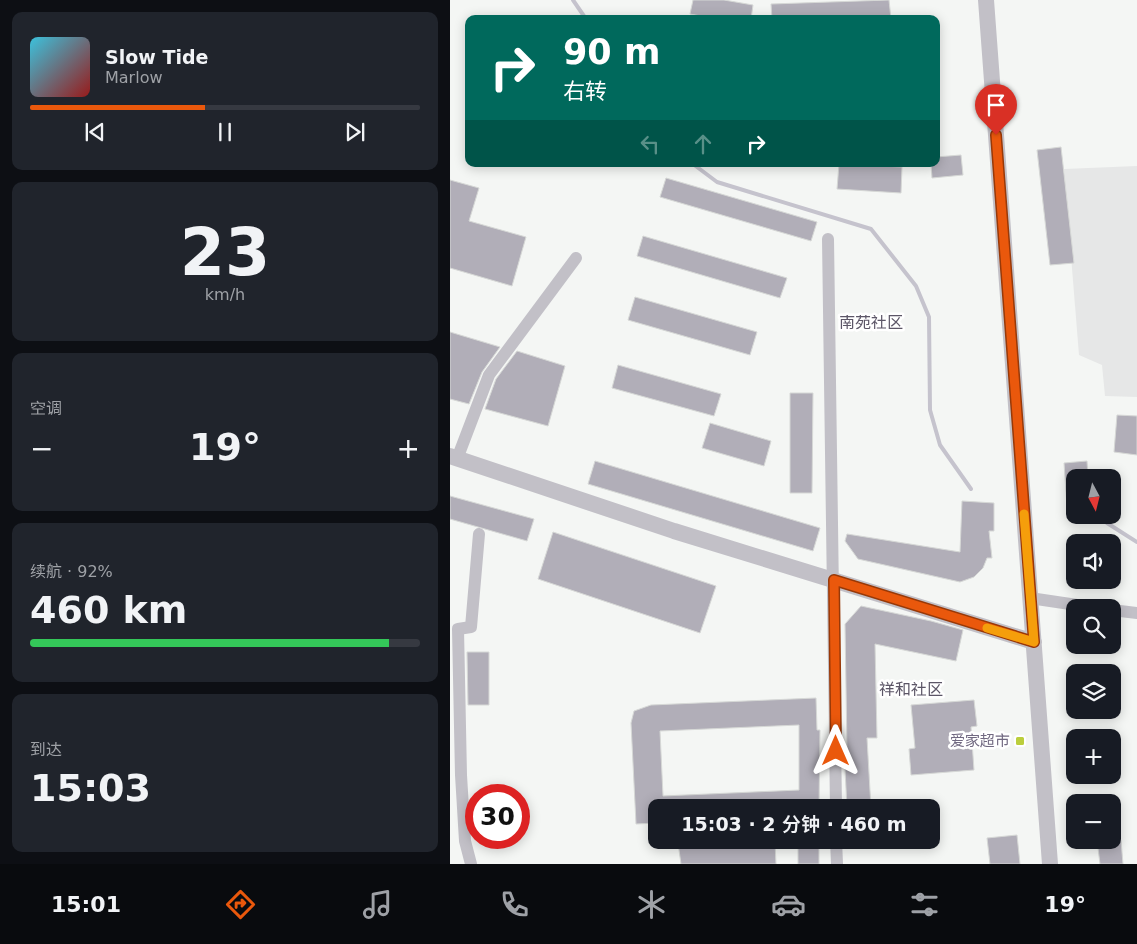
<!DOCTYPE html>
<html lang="zh">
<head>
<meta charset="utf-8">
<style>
  body { margin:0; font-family:"DejaVu Sans","Noto Sans SC",sans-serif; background:#20242c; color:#f1f3f6; height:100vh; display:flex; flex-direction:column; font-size:19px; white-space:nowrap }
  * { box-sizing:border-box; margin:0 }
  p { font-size:16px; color:#9ea1a6 }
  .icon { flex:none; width:28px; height:28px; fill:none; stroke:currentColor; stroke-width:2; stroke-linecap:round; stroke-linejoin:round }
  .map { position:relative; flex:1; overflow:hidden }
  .sheet { display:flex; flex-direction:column; gap:12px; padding:12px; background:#0d0f14; width:450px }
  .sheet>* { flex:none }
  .top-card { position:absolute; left:15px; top:15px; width:475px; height:152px; border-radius:10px; box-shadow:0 2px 12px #0003; background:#00695c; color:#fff; overflow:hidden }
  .needle { width:32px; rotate:173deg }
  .controls { position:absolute; left:616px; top:469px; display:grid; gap:10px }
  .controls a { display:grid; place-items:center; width:55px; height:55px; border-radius:10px; background:#171b24; box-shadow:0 2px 12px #0003; font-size:25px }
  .speed { position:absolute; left:15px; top:784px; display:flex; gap:10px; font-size:25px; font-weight:700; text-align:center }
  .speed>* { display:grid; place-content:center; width:65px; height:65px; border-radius:50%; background:#171b24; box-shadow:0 2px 12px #0003; line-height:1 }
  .speed .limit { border:8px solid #d22; background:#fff; color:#111 }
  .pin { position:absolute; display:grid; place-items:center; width:42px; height:42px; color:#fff; margin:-51px -21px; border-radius:50% 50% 50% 0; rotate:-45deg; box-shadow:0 0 5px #0007 }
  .pin .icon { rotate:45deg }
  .me { position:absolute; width:55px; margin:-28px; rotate:0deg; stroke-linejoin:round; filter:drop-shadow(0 0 4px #0008) }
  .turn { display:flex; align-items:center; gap:18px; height:105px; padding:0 15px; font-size:22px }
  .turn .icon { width:65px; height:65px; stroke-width:2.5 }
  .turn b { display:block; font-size:35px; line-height:42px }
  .lanes { display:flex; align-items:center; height:48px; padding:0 15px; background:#0003; justify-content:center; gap:25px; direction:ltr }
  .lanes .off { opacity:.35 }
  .big { font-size:38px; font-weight:600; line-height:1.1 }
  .sheet .widget { flex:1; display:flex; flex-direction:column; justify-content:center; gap:8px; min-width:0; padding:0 18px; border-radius:10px; background:#20242c }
  .sheet .dial { align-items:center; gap:0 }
  .dial b { font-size:65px; line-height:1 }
  .song { display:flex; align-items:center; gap:15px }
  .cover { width:60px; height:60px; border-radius:8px; background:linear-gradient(135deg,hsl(190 70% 55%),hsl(0 70% 35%)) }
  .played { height:5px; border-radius:2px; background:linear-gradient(90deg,#ea580c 45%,#363941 45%) }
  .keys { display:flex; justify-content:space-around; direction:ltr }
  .heat { display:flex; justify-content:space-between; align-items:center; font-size:28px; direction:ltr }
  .charge { height:8px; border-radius:4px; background:linear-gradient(90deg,#34c759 92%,#363941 0) }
  .trip { position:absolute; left:198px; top:799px; width:292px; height:50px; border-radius:10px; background:#171b24; box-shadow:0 2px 12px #0003; font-weight:600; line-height:50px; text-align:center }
  .tab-bar { display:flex; height:80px; justify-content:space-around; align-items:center; background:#090b0e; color:#9ea1a6 }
  .tab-bar .icon { width:35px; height:35px }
  .tab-bar .on { color:#ea580c }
  .tab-bar b { font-size:22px; color:#f1f3f6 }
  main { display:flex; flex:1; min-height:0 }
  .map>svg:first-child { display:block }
</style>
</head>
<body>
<main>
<section class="sheet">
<div class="widget">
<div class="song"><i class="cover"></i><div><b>Slow Tide</b><p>Marlow</p></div></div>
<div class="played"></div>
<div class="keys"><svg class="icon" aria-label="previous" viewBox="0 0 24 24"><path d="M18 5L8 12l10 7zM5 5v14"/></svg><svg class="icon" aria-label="pause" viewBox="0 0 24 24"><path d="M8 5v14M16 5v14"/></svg><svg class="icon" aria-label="next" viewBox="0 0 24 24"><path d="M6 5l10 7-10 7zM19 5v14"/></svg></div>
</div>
<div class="widget dial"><b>23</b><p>km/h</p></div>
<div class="widget"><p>空调</p>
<div class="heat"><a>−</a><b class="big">19°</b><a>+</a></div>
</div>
<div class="widget"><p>续航 · 92%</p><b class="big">460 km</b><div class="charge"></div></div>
<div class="widget"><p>到达</p><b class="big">15:03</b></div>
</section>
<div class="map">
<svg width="687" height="864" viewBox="0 0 687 864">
  <rect width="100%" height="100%" fill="#f4f6f4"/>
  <path fill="#e6e7e7" d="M687,166V397L655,396L652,365L629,355L614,169Z"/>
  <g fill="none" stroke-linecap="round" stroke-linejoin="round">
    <path stroke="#c5c3cd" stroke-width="4" d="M123,0L136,19
      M243,164L267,182L421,229L466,286L479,317L480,410L490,445L521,489
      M657,523L687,542"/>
  </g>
  <path fill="#b1aeb8" stroke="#d6d8d6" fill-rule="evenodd" d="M243,0H274L303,5L301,19H267L240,14Z
    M439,0L441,19H322L321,4Z
    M611,147L624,263L600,265L587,150Z
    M511,155L513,175L482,178L481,164H486V157Z
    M389,164L452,167L451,193L387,189Z
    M216,178L367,222L361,241L210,197Z
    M0,180L29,188L19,221L76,237L62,286L0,268Z
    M193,236L337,278L330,298L187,256Z
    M185,297L307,332L300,355L178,320Z
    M0,332L50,347L32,372L19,404L0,399Z
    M67,351L115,366L98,426L35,409L46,379Z
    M168,365L271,394L264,416L162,388Z
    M340,393H363L362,493H340Z
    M667,415L687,416V455L664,452Z
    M260,423L321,441L314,466L252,448Z
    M145,461L370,528L363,551L138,484Z
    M637,461L638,478H625V507H617L614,463Z
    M0,496L84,519L77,541L0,519Z
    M512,501L544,503V531H539L542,558H537L533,568L524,577L510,582L408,559L395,541L397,534L510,552Z
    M103,532L266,586L250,633L88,579Z
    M411,606L481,621L513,630L506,661L425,644L427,738H417L421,808H397L394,750L397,749L395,624Z
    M17,652H39V705H18Z
    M366,698L367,730H370L369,808H206V823L186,824L181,723L184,711L201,705ZM349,725V790L213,796L210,731Z
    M524,700L527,726L521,727L524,770L461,775L459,749L465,748L461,705Z
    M567,835L570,864H540L537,838Z
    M254,840L255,847L325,842L326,864H231L228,843Z
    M348,840H369V864H348Z
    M647,840H671L673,864H650Z"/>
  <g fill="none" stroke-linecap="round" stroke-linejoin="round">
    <path stroke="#c2c0c7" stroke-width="12" d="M378,239L386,808
      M7,459L39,375L126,258
      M580,598L647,608
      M662,610L687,613
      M386,840L387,864
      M21,864L15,841L11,775L8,629L21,627L29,534"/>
    <path stroke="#c2c0c7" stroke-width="16" d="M536,0L600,864
      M0,456L224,531L584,642"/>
  </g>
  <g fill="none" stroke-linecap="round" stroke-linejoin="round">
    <g stroke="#983908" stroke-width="12">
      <path id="route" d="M386,751L384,580L584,642L546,135"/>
    </g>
    <use href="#route" stroke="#ea580c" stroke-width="9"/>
    <path stroke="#f59e0b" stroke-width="9" d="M537,628L584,642L574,514"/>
  </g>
  <rect fill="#bbce3c" stroke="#fff" stroke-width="2" x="565" y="736" width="10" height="10" rx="2.5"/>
  <g text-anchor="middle" stroke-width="5" stroke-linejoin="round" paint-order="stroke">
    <g font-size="15" fill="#716981" stroke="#fff" text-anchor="end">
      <text x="560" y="746">爱家超市</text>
    </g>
    <g font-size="16" fill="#5c5667" stroke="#fff">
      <text x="421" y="328">南苑社区</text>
      <text x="461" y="695">祥和社区</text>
    </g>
  </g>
</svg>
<div class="controls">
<a><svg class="needle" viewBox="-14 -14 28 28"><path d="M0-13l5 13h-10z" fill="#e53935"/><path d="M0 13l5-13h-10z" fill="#9ea1a6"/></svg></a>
<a><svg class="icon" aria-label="sound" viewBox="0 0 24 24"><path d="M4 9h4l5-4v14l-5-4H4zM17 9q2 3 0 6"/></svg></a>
<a><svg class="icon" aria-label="search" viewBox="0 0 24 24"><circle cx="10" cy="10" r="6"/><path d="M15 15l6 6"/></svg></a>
<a><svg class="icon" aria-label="layers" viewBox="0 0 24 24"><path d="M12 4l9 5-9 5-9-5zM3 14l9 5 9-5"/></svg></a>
<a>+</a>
<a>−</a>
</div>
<div class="speed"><div class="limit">30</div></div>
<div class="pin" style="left:546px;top:135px;background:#d93025"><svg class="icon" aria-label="arrive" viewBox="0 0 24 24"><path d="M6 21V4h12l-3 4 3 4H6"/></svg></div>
<svg class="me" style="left:386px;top:751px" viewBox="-20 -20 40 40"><path d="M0-17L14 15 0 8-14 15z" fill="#ea580c" stroke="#fff" stroke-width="4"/></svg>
<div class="trip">15:03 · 2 分钟 · 460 m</div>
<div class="top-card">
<div class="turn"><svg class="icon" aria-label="right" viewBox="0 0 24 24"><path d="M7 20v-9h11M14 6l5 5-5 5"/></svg><div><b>90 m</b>右转</div></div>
<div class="lanes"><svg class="icon off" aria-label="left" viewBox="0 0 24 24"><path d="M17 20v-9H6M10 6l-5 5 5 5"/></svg><svg class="icon off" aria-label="ahead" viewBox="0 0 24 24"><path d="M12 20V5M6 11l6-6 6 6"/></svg><svg class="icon" aria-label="right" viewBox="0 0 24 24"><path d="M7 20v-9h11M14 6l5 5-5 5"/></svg></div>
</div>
</div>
</main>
<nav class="tab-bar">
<b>15:01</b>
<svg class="icon on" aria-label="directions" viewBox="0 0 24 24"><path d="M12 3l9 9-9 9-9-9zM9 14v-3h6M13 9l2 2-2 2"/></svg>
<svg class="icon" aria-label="music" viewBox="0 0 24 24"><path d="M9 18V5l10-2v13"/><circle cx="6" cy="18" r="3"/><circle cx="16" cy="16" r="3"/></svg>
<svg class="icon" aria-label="phone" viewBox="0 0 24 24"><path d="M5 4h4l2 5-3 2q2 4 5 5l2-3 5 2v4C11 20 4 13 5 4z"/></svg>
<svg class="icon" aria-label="climate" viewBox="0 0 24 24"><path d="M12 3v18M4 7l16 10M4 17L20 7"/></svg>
<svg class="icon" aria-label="car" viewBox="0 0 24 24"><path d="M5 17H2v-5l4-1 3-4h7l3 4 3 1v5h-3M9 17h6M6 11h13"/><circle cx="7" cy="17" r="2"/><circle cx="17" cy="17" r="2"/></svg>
<svg class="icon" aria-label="filters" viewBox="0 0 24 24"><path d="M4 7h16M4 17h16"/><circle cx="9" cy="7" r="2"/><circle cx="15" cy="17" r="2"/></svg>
<b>19°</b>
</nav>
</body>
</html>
